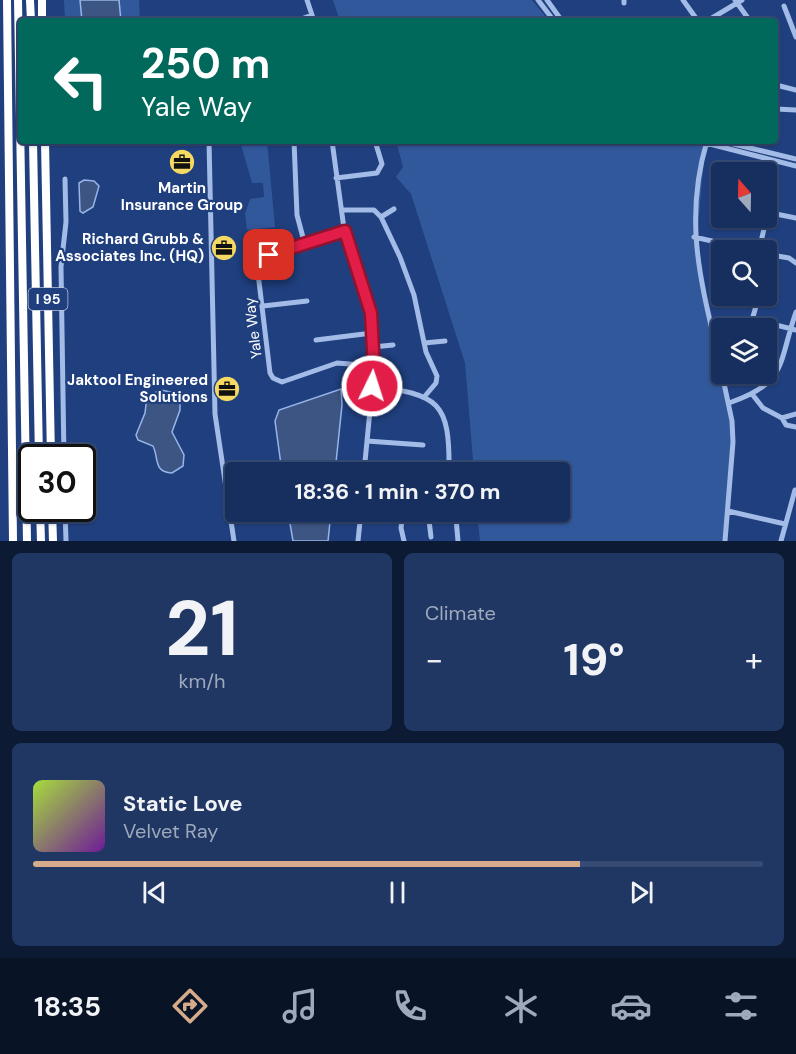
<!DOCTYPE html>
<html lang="en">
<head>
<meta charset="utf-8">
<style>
  body { margin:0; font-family:"DM Sans",sans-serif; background:#203764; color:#f1f3f6; height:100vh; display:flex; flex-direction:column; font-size:22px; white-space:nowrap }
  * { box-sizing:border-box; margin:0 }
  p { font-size:20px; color:#9ea9bc }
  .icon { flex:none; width:33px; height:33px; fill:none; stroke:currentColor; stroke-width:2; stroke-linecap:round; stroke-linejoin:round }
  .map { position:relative; height:541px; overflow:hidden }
  .sheet { display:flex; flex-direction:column; gap:12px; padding:12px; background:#0d1a34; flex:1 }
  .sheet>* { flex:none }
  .banner { position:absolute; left:18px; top:18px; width:760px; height:126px; border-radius:6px; box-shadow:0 2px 4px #0004,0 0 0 2px #364a73; background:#00695c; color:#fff; overflow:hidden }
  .needle { width:39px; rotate:340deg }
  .fabs { position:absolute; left:711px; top:162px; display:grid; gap:12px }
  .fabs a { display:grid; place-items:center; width:66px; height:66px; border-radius:6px; background:#172f5e; box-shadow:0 2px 4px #0004,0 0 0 2px #364a73; font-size:30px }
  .speed { position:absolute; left:18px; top:444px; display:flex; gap:12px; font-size:30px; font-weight:700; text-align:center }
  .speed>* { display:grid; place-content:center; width:78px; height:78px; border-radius:50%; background:#172f5e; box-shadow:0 2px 4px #0004,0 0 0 2px #364a73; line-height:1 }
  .speed .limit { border:3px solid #111; border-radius:9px; background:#fff; color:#111 }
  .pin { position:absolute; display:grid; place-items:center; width:51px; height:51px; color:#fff; margin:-26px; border-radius:12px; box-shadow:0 3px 9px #0006 }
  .me { position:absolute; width:66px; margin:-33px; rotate:4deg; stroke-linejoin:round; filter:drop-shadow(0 0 4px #0008) }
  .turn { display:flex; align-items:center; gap:21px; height:126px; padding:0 24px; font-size:27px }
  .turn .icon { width:78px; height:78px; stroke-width:2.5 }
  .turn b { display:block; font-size:42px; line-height:51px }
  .big { font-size:45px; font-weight:700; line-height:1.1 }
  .sheet .card { flex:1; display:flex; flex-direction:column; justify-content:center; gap:9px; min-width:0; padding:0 21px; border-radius:9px; background:#203764 }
  .sheet .dial { align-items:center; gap:0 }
  .dial b { font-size:78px; line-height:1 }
  .song { display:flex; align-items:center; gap:18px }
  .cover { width:72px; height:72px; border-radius:9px; background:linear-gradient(135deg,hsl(80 70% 55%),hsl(280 70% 35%)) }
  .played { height:6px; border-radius:3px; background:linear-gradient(90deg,#d6ab8b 75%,#364a73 75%) }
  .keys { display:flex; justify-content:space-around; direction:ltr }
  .heat { display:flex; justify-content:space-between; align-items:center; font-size:33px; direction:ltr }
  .sheet .tiles { flex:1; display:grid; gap:12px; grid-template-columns:1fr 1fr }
  .card:last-child { grid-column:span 2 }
  .trip { position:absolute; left:225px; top:462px; width:345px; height:60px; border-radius:6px; background:#172f5e; box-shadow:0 2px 4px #0004,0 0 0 2px #364a73; font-weight:700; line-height:60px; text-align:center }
  .tab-bar { display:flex; height:96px; justify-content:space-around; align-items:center; background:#091326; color:#9ea9bc }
  .tab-bar .icon { width:42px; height:42px }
  .tab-bar .on { color:#d6ab8b }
  .tab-bar b { font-size:27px; color:#f1f3f6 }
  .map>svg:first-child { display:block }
</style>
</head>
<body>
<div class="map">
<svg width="796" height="541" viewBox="0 0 796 541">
  <rect width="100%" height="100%" fill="#1f3f7e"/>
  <path fill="#32589c" d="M64,0H139L140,21H65Z
    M333,0H532L549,21H340Z
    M240,141H267L275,227L247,230L245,214L250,199L264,197L263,183H252Z
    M396,141H689L705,147L696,250L733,431L725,541H480L477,512H560V472H474L465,363L411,194L396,177L403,167Z"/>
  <path fill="#3d5583" stroke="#96b5e9" stroke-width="1.5" d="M80,0H119L121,21H82Z
    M84,180L94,181L99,186L93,207L83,213L80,211L79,183Z
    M341,389L342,405L335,472H282L275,421L279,410Z
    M161,390L175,393L180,399V410L172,432L184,455L183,466L172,473C153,472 159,458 153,446L138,440L136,435L145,413L147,396Z
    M288,512H331L328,541H293Z"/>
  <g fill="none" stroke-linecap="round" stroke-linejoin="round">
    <path stroke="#a2bbe7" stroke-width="5" d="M307,0L314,21
      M538,0L554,21
      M547,0L562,21
      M624,0V3
      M683,0L698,21
      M735,0L750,21
      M784,6L796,37
      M296,21L312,15
      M707,21L742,0
      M776,85L796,90
      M776,109L796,110
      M209,141L215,414L234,541
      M294,141L297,215L305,245
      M332,141L345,236L371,313L374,369L364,472
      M698,141L796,166
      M707,141C682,225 703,289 722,372
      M721,141L796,159
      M336,178L377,173L382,164L375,141
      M342,210H374L381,217L400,257L414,295L426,352L437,376L436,383L425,396
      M766,212L796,218
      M381,217L394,209
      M345,231L263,257L257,265L270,373L273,378L282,382L337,363L374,366
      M694,237L752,250
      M759,250L768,212
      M766,254L789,258L796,263
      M263,306L307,301
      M753,319L796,330
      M755,328L752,320L759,296
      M316,340L372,333
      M424,343L445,341
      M373,347L393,345
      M722,374L732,421L733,442L725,541
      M372,386C439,395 450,401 449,472
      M752,394L763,408L782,418L786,425L796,427
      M729,403C788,383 778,363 796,312
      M782,418L796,414
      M367,441L423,445
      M64,458L61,267L66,222L65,179
      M65,508L66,541
      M728,511L785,524
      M403,512L401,528L404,541
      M428,512L431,537
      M452,512L456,518L458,541
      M358,541L361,512
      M781,541L795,490"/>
    <path stroke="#fff" stroke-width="8" d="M7,0L13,541
      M18,0L27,541
      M30,0L31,21
      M42,0V21
      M33,141L39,458
      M45,141L51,458
      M40,508L41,541
      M52,508L53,541"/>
  </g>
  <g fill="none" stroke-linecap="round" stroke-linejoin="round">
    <g stroke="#92132f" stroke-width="15">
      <path id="route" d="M269,255L345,231L371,313L374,369L372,386"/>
    </g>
    <use href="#route" stroke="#e11d48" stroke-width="10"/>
  </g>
  <defs>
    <g id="office-disc" transform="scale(1.35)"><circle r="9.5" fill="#f6d962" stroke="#1f3f7e"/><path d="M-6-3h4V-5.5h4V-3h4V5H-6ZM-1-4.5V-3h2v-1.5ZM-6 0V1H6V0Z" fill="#111"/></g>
  </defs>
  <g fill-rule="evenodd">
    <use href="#office-disc" x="182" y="162"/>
    <use href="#office-disc" x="224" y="248"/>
    <use href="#office-disc" x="227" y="389"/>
  </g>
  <g text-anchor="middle" stroke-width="4.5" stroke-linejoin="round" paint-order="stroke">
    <rect fill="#1f3f7e" stroke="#bcc5d8" stroke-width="1.5" x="28.5" y="288" width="39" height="22" rx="4.5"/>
    <g font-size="14" font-weight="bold" fill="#fff">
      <text x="48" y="304">I 95</text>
    </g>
    <g font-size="15" font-weight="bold" fill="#fff" stroke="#1f3f7e" text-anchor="end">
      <text x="182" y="193" text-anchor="middle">Martin<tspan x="182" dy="17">Insurance Group</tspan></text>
      <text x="204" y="244">Richard Grubb &amp;<tspan x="204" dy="17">Associates Inc. (HQ)</tspan></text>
      <text x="208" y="385">Jaktool Engineered<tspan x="208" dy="17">Solutions</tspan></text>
    </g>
    <g font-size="15" fill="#fff" stroke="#1f3f7e">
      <text transform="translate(253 328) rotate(-97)" y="5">Yale Way</text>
    </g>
  </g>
</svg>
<div class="fabs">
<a><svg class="needle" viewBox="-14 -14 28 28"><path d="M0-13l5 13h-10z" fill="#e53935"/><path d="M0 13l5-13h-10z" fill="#9ea9bc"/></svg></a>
<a><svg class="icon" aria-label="search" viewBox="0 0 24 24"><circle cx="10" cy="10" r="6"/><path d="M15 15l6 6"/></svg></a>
<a><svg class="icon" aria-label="layers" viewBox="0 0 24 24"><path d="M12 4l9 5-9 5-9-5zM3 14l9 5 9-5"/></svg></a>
</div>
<div class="speed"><div class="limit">30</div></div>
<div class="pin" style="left:269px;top:255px;background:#d93025"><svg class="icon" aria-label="arrive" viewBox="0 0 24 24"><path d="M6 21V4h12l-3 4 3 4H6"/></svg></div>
<svg class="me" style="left:372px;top:386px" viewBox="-20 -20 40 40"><circle r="17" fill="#e11d48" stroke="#fff" stroke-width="3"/><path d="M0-11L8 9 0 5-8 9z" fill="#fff"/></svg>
<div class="trip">18:36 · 1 min · 370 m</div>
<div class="banner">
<div class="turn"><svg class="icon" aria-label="left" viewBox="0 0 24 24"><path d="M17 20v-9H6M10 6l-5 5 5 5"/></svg><div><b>250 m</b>Yale Way</div></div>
</div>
</div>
<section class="sheet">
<div class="tiles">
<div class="card dial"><b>21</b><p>km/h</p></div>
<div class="card"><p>Climate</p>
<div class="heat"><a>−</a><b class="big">19°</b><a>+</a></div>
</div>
<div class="card">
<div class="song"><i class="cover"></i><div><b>Static Love</b><p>Velvet Ray</p></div></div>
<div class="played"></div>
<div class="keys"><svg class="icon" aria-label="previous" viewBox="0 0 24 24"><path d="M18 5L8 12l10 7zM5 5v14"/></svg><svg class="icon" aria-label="pause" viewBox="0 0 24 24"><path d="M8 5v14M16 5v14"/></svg><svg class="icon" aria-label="next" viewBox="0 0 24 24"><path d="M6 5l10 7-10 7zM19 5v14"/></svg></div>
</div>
</div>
</section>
<nav class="tab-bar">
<b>18:35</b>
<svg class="icon on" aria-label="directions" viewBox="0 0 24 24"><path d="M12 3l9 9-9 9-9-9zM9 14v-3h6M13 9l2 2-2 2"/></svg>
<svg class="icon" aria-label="music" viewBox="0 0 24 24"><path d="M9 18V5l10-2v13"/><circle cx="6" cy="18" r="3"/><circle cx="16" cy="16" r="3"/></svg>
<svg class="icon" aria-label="phone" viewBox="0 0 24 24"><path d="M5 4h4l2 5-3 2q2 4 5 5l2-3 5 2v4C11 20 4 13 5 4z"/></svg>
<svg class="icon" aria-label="climate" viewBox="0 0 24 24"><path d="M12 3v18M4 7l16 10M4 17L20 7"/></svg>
<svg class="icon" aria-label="car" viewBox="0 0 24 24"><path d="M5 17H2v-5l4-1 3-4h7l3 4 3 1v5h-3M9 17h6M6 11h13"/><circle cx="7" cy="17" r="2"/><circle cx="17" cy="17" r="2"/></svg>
<svg class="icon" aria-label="filters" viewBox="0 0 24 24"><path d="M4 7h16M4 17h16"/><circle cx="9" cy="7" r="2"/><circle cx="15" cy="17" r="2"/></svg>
</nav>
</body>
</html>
